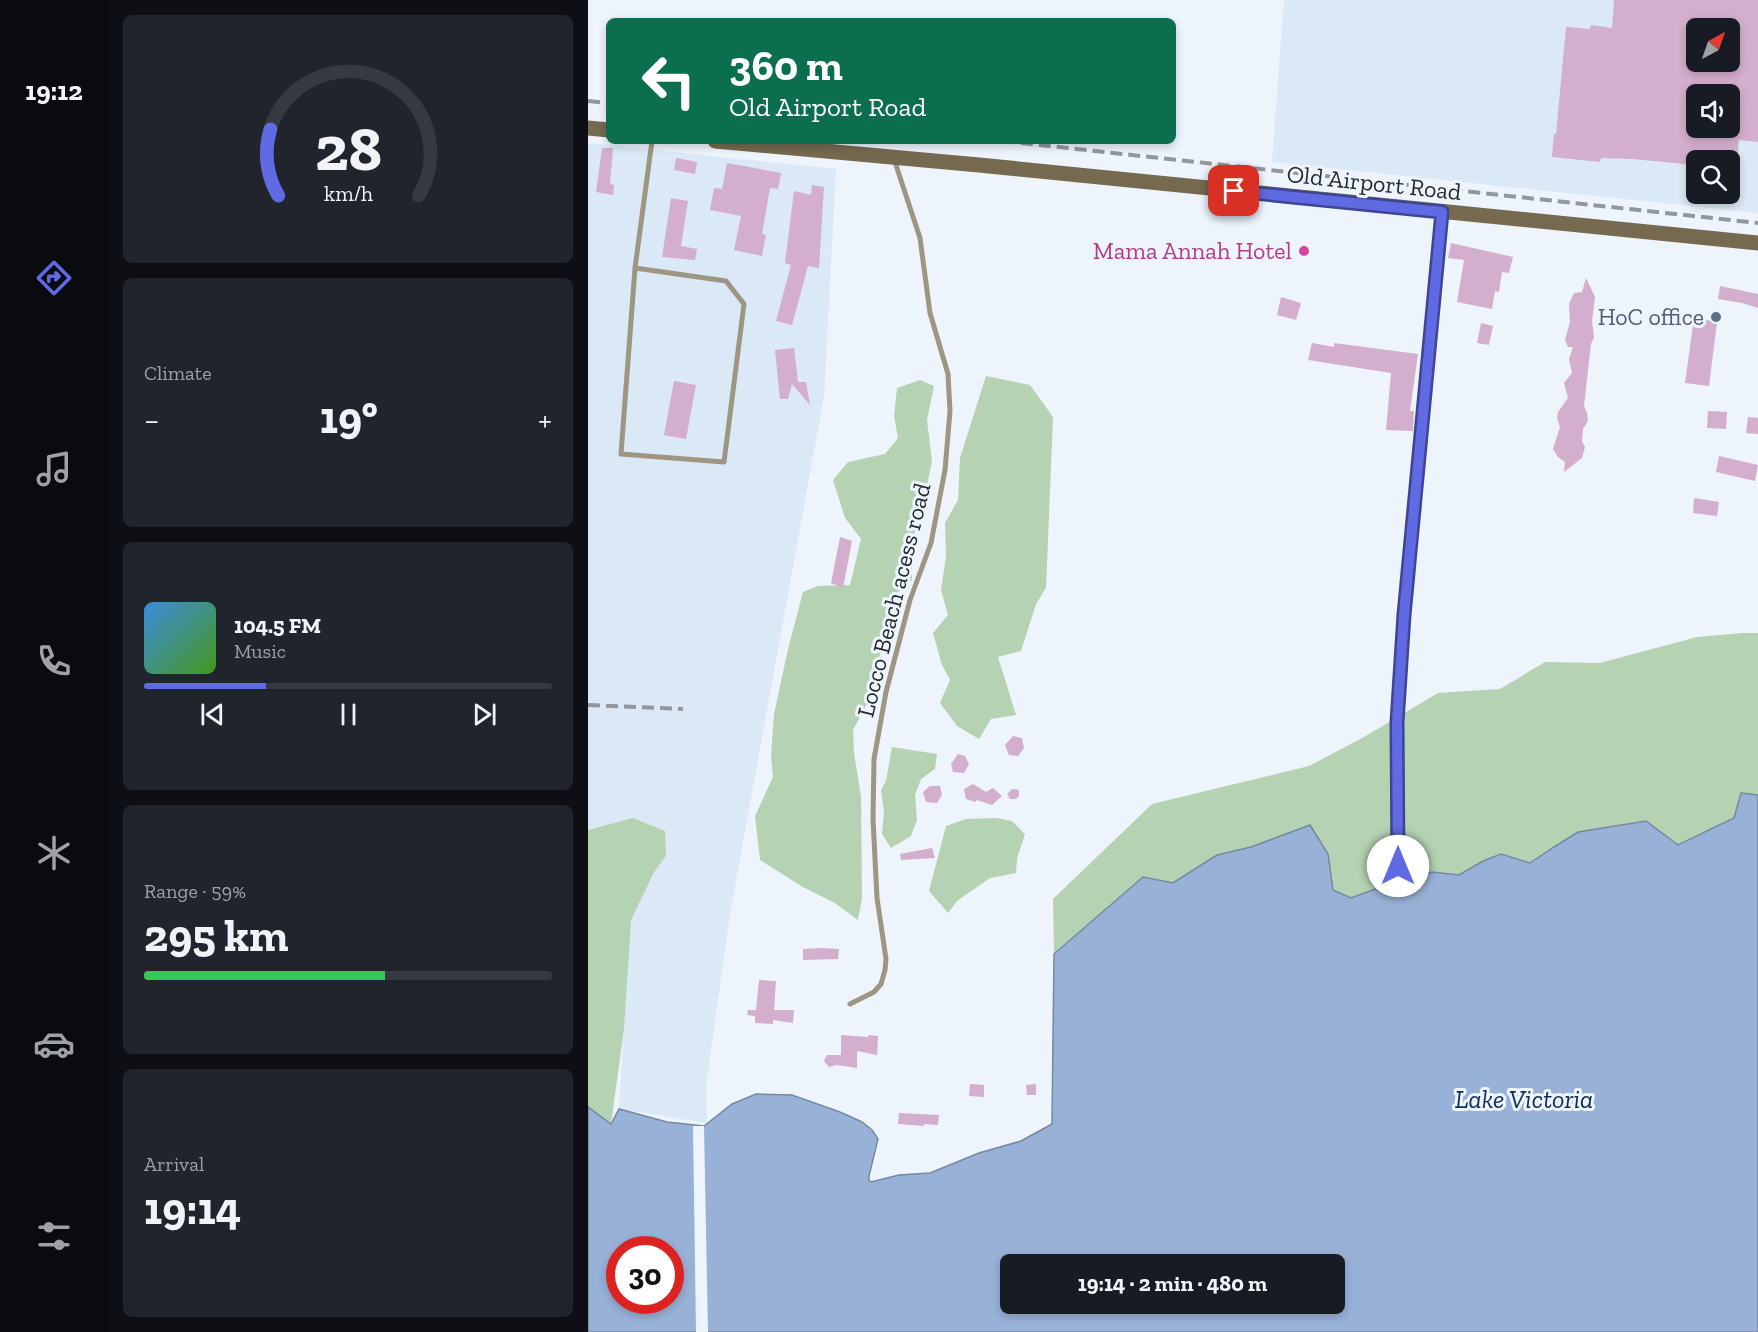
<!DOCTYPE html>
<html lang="en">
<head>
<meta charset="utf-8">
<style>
  body { margin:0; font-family:"Zilla Slab",serif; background:#20242c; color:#f1f3f6; height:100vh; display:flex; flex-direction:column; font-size:22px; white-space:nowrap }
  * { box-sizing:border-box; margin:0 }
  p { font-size:20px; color:#9ea1a6 }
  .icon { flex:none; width:33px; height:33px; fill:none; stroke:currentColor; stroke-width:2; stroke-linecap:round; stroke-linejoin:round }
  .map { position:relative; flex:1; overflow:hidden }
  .drawer { display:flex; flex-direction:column; gap:15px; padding:15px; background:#0d0f14; width:480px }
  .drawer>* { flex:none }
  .top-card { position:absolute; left:18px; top:18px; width:570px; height:126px; border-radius:9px; box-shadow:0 3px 9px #0003; background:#0b6e4f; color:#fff; overflow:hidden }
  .needle { width:39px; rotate:40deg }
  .controls { position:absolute; left:1098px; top:18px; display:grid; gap:12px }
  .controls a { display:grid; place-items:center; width:54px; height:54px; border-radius:9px; background:#171b24; box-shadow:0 3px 9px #0003; font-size:30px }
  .speed { position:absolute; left:18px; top:1236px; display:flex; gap:12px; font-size:30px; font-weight:700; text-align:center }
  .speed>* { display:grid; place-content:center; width:78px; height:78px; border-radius:50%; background:#171b24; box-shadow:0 3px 9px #0003; line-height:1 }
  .speed .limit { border:9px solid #d22; background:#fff; color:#111 }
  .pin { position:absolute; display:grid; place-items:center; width:51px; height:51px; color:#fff; margin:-26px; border-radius:12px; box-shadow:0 3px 9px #0006 }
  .me { position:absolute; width:66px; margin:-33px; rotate:0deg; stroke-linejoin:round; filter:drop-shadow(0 0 4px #0008) }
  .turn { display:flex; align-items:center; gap:21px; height:126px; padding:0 24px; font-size:27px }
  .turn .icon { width:78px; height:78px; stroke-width:2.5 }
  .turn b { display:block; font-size:42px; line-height:51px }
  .big { font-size:45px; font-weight:700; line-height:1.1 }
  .drawer .tile { flex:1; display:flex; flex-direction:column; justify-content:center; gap:9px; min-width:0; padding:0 21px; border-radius:9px; background:#20242c }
  .drawer .dial { align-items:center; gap:0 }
  .dial svg { height:156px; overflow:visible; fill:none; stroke:#363941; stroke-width:7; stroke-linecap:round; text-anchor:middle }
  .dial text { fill:#f1f3f6; stroke:none }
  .song { display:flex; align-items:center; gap:18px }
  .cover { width:72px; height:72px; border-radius:9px; background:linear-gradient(135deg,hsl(210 70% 55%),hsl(100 70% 35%)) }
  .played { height:6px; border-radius:3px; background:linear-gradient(90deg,#606ae2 30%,#363941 30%) }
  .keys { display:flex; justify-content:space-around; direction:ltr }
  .heat { display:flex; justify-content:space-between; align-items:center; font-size:33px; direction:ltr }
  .charge { height:9px; border-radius:4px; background:linear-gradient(90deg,#34c759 59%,#363941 0) }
  .trip { position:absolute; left:412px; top:1254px; width:345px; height:60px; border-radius:9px; background:#171b24; box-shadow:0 3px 9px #0003; font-weight:700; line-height:60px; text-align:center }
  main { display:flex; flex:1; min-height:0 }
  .menu { display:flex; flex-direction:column; width:108px; justify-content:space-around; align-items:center; background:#090b0e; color:#9ea1a6 }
  .menu .icon { width:42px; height:42px }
  .menu .current { color:#606ae2 }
  .menu b { font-size:27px; color:#f1f3f6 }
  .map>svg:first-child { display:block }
</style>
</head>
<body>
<main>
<nav class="menu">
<b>19:12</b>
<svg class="icon current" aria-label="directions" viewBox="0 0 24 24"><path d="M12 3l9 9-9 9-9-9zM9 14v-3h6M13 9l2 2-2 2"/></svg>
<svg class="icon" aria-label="music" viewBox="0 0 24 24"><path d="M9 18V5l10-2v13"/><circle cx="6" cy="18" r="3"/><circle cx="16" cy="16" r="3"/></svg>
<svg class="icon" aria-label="phone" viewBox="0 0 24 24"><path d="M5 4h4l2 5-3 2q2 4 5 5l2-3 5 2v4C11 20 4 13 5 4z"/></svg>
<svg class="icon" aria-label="climate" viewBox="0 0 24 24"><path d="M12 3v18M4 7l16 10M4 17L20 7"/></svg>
<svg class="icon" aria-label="car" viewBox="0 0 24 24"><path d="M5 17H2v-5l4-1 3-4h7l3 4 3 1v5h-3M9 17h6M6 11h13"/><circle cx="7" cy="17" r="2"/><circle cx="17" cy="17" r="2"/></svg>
<svg class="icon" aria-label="filters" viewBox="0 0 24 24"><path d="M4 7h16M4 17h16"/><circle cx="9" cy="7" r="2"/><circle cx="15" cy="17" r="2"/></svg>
</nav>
<section class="drawer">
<div class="tile dial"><svg viewBox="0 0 100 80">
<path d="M14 69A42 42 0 1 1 86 69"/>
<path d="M14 69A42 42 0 0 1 10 35" stroke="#606ae2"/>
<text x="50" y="56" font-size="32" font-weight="700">28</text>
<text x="50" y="72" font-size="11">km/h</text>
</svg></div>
<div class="tile"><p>Climate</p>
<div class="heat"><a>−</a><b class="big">19°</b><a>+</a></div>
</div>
<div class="tile">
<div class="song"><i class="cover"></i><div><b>104.5 FM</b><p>Music</p></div></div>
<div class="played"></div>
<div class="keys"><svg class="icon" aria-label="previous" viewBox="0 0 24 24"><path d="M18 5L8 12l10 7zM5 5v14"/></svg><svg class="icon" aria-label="pause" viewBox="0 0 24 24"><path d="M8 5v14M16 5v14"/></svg><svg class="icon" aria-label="next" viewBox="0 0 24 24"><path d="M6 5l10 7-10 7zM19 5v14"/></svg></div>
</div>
<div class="tile"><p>Range · 59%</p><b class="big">295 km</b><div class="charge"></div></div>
<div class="tile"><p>Arrival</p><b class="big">19:14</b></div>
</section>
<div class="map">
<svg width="1170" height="1332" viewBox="0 0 1170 1332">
  <rect width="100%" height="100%" fill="#edf4fc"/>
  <path fill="#dbe8f5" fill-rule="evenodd" d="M696,0H1170V213L684,162ZM1108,28H1142V62H1108ZM1108,94H1142V128H1108ZM1108,160H1142V194H1108Z
    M0,143L248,169L236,396L142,914L118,1087L119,1123L31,1109L44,894L0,898Z"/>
  <path fill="#b5d2b3" d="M398,376L442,385L465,417L458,588L448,604L433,651L410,657L428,715L403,719L391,739L369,726L352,703L362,680L354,665L345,633L360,615L353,590L358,557L357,523L370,500L372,458Z
    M332,380L346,386L339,420L344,461L336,499L329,521L324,551V580L306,596L281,700L265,730L266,753L273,796L274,898L270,920L247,903L213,886L172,860L167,816L185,777L183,755L186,714L200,649L215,592L230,586L262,585L273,539L257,518L245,480L260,462L297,454L310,438L306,416L309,388Z
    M1155,633H1170V795L1153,794L1147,818L1090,845L1058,821L990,832L966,847L942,863L913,854L895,861L871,875L844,872L812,880L763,898L745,890L740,854L694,835L663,847L629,855L585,883L555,877L466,954L465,899L564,804L721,766L776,737L850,693L912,689L957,662L1012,663L1109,637Z
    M304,747L349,754L347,769L333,779L327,795L329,820L323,836L303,848L294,834L296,812L293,790L298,781Z
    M45,818L77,831L78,856L66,872L43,920L36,1029L23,1124L0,1107V830Z
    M408,818L424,821L437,834L429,858L428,873L402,878L369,901L360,913L341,891L358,826L378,819Z"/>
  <path fill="#98b1d7" stroke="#7688a4" stroke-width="1.5" fill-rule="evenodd" d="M1153,793L1170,795V1332H0V1107L23,1124L31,1109L79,1122L116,1126L144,1104L168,1094L204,1095L252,1112L274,1122L284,1130L290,1139L281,1176V1180L283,1182L311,1175L342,1173L391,1153L433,1141L464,1124L466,954L555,877L585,883L629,855L663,847L722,825L740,854L745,890L763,898L812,880L844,872L871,875L895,861L913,854L942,863L966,847L990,832L1058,821L1090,845L1146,818ZM32,1250H82V1300H32ZM423,1264H747V1304H423Z"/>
  <path fill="#edf4fc" d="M105,1126H116L120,1332H108Z"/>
  <path fill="#d4aecd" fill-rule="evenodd" d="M1026,0H1170V142L1151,140L1149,160H1108V165L1044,159L1013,158L1012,162L964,157L966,134H968L978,27L1002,29L1003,25L1024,28ZM1108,28H1142V62H1108ZM1108,94H1142V128H1108Z
    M14,148H25L22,184L26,185L25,195L8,192Z
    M88,158L109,162L107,174L86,170Z
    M139,163L193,173L190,189L182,188L174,234L178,235L174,256L146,250L153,216L122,210L126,188L134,189Z
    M224,185L236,187L231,268L220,266L204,325L188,321L203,265L197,263L206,191L223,195Z
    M83,198L100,201L93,246L109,249L107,260L74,257Z
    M863,243L925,257L921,273L914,272L911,292L907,291L904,309L869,302L876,260L860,258Z
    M998,278L1007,297L1004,321L1006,337L1003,344L996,406L999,413L1000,421L995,429L994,441L997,447L994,458L976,472L977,462L970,457L965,449L972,427L969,418L970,412L980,398L976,383L984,373L981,359L985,347H980L977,340L982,322L981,304L986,293L994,292Z
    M1132,286L1170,294V308L1154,303L1130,299Z
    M693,297L713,303L708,320L689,315Z
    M1106,318L1129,322L1121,386L1097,383Z
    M893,323L905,326L901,345L889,343Z
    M724,343L746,347V343L830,354L822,411H826L825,431L798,430L803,373L720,360Z
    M206,348L210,382H218L222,405L204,384L200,399H192L187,350Z
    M86,381L108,385L98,439L76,435Z
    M1120,411L1139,412L1138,429L1119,428Z
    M1160,417L1170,418V434L1158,433Z
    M1131,456L1170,465L1167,481L1128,472Z
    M1106,498L1131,502L1129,516L1105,513Z
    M252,537L264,541L255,588L243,583Z
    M425,736L434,738L436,748L430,756L421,755L417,745Z
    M370,754L377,756L381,764L376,773L365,772L363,764Z
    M385,784L398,792L405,788L414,796L404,805L389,800L387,802L378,799L376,789Z
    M342,786H352L354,795L349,803L338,802L335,792Z
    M424,789L431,790V796L428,799H422L419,794Z
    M344,848L347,858L313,860L312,854Z
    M234,948L251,949L250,959L215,960V949Z
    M171,980L188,981L186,1010H206L205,1023L185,1020V1024L167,1023V1016L159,1015L160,1010H168Z
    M253,1035L280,1037L281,1035L290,1036L289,1055L269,1051V1068L248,1065L241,1067L236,1061L239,1055H253Z
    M382,1084L396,1085V1097L381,1096Z
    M448,1084V1095H439L438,1085Z
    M311,1113L351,1115L350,1125L336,1124V1126L310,1124Z"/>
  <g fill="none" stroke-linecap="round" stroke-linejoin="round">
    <path stroke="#9e9583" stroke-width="5" d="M47,268L138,281L156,304L136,462L33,454L47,268L64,141
      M262,1004L286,992L293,984L297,970L298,959L289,898L285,819L286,759L298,692L322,600L343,543L357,470L362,411L360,374L342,313L332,238L306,159"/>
    <path stroke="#9e9583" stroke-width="10" d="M810,866L809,722L816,615L854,212"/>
    <path stroke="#75694f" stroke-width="15" d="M0,128L21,130
      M127,141L391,165L1170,243"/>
    <path stroke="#92979d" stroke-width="4" stroke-dasharray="12 6" stroke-linecap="butt" d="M0,101L21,103
      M415,141L1170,223
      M0,705L95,709"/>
  </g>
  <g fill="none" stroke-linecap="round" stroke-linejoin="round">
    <g stroke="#3e4593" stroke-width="15">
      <path id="route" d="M646,191L854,212L816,615L809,722L810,866"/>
    </g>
    <use href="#route" stroke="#606ae2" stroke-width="10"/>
  </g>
  <circle fill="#d1479c" stroke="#edf4fc" stroke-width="2" cx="716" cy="251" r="6"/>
  <circle fill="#5c6f8a" stroke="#edf4fc" stroke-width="2" cx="1128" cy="317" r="6"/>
  <g text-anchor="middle" stroke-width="6" stroke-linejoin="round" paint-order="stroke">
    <g font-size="24" fill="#272a2d" stroke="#edf4fc">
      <text transform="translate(786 183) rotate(6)" y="8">Old Airport Road</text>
      <text transform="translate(306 600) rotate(-76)" y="8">Locco Beach acess road</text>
    </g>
    <g font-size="24" fill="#b23c85" stroke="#edf4fc" text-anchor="end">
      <text x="704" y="259">Mama Annah Hotel</text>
    </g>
    <g font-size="24" fill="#4e5e75" stroke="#edf4fc" text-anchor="end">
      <text x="1116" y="325">HoC office</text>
    </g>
    <g font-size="26" font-style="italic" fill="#0e2d5b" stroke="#edf4fc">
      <text x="936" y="1108">Lake Victoria</text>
    </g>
  </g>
</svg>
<div class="controls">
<a><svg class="needle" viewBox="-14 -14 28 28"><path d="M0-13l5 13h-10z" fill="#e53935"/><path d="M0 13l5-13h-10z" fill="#9ea1a6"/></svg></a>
<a><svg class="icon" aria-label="sound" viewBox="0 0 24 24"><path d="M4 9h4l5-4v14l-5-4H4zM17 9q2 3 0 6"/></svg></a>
<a><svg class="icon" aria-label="search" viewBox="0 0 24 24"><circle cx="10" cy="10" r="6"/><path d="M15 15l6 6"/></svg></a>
</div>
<div class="speed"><div class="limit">30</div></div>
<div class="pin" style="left:646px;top:191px;background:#d93025"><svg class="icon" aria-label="arrive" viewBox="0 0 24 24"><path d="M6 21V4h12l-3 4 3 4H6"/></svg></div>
<svg class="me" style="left:810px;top:866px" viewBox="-20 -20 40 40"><circle r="19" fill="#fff"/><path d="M0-13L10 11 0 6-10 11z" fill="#606ae2"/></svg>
<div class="trip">19:14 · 2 min · 480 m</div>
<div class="top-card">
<div class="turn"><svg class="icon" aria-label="left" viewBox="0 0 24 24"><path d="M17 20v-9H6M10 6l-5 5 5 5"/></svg><div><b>360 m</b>Old Airport Road</div></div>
</div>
</div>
</main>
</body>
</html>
